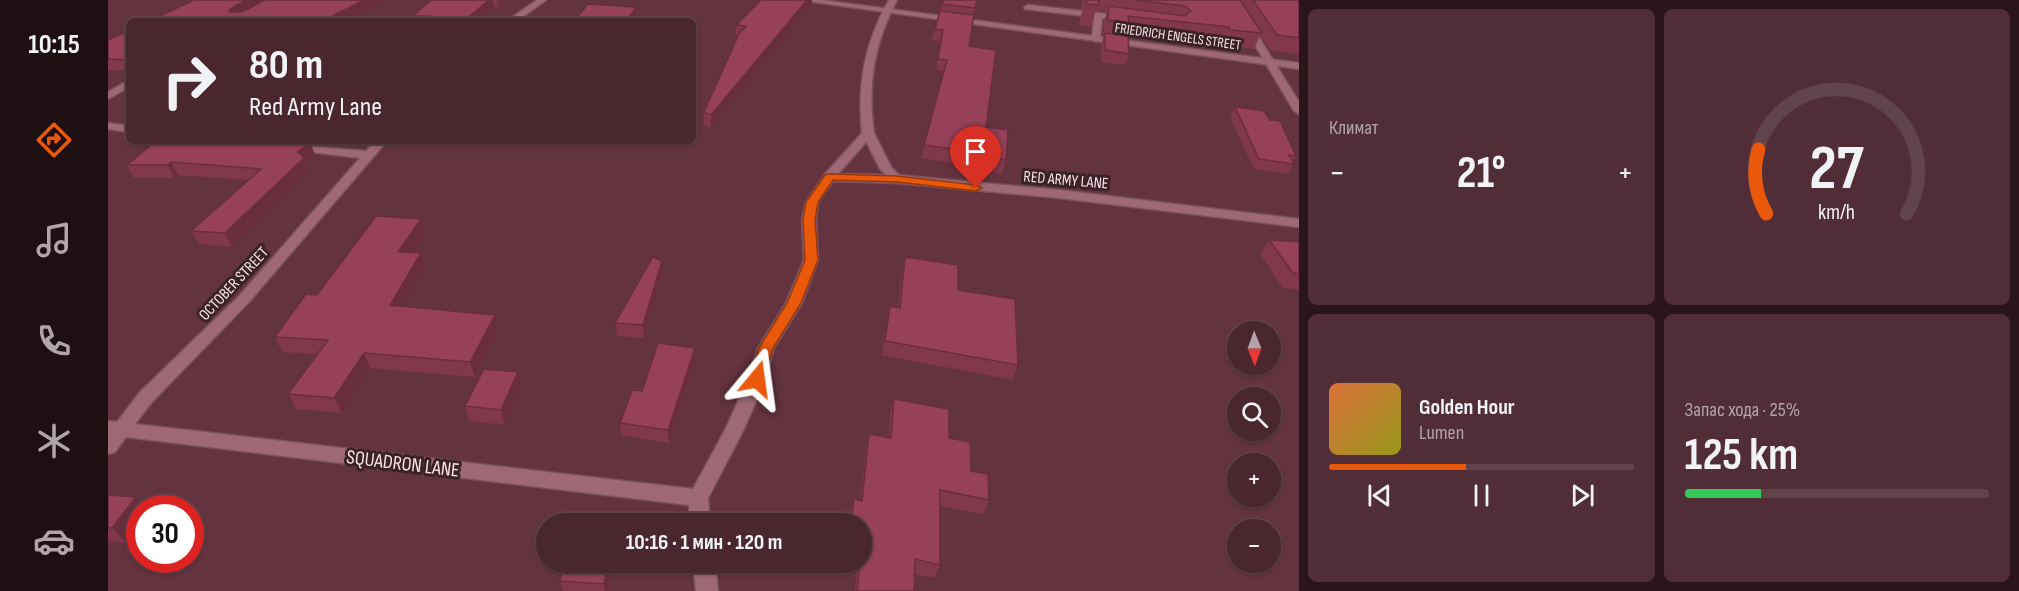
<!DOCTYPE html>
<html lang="ru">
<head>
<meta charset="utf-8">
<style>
  body { margin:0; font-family:"Sofia Sans Condensed",sans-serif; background:#512e37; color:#f1f3f6; height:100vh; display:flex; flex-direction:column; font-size:22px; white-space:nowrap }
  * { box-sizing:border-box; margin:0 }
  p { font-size:20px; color:#b2a5aa }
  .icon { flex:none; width:33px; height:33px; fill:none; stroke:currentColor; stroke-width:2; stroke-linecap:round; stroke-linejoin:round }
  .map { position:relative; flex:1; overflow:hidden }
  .details { display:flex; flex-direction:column; gap:9px; padding:9px; background:#29151a; width:720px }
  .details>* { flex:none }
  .banner { position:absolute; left:18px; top:18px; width:570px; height:126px; border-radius:9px; box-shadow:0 2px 4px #0004,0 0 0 2px #61434b; background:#4a262f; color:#f1f3f6; overflow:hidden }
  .needle { width:39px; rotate:179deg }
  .buttons { position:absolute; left:1119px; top:321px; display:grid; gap:12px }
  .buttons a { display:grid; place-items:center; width:54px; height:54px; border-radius:50%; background:#4a262f; box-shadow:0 2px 4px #0004,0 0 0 2px #61434b; font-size:30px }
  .speed { position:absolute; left:18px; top:495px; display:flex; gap:12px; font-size:30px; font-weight:700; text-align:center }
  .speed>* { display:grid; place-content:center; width:78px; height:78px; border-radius:50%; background:#4a262f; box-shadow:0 2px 4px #0004,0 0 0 2px #61434b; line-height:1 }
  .speed .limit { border:9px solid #d22; background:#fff; color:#111 }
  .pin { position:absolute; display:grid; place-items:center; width:51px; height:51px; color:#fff; margin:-62px -26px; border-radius:50% 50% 50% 0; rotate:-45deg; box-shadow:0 0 6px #0007 }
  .pin .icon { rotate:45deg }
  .me { position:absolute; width:66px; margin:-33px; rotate:16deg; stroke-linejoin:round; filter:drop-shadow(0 0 4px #0008) }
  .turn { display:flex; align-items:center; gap:21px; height:126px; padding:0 24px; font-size:27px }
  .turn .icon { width:78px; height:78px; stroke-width:2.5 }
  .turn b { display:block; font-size:42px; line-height:51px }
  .big { font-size:45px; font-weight:700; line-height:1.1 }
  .details .tile { flex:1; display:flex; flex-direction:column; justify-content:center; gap:9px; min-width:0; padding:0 21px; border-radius:9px; background:#512e37 }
  .details .dial { align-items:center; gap:0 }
  .dial svg { height:156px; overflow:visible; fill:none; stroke:#61434b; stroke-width:7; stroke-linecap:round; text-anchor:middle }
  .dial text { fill:#f1f3f6; stroke:none }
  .song { display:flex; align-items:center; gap:18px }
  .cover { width:72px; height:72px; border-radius:9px; background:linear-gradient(135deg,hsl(20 70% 55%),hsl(60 70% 35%)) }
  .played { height:6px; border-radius:3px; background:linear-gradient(90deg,#ea580c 45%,#61434b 45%) }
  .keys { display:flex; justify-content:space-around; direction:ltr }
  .heat { display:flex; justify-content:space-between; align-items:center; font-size:33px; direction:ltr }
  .charge { height:9px; border-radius:4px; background:linear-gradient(90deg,#34c759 25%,#61434b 0) }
  .details .tiles { flex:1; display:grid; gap:9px; grid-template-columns:repeat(2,1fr) }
  .trip { position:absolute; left:428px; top:513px; width:336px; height:60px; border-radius:30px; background:#4a262f; box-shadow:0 2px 4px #0004,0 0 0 2px #61434b; font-weight:700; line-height:60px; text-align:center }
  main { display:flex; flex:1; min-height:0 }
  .tabs { display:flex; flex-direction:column; width:108px; justify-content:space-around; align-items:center; background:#1e0f13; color:#b2a5aa }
  .tabs .icon { width:42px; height:42px }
  .tabs .selected { color:#ea580c }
  .tabs b { font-size:27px; color:#f1f3f6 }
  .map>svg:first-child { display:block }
</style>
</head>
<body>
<main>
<nav class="tabs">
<b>10:15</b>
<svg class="icon selected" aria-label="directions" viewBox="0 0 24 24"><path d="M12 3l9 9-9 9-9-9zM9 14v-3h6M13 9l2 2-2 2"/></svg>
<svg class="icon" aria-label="music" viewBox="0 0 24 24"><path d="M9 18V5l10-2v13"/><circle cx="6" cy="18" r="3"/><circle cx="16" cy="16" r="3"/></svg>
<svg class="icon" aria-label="phone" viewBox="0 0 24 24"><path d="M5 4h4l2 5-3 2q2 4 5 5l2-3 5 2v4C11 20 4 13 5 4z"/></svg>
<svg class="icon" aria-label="climate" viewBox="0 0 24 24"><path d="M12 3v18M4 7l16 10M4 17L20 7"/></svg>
<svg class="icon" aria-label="car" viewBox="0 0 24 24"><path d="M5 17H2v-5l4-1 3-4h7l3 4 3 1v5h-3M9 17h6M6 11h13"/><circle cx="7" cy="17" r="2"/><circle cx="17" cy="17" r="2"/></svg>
</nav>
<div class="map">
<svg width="1191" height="591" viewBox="0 0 1191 591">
  <rect width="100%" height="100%" fill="#63333f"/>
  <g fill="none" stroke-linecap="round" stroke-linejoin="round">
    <g stroke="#79515c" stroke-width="3">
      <path id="service" d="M920,5L1018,16L1022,18L1018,20L994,18L992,39L988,42L984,39L986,17L917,9L916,7Z
        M760,130L766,133L783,167L795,179L793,182H785L772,169L754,133Z"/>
    </g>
    <g stroke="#79515c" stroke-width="3">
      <path id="minor" d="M429,0H438L409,21H399Z
        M781,0H789C766,43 759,85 766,133L730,174L789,175L951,190L1191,219V227L951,198L789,183L725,181L710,202L708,220L710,260L694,303L666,348L658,379L636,429L600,498L602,524H582L581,505L18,437L7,452L0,454V421L9,422L32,392L131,296L252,158L187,150L183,149V145L258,151L267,141H279L141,302L44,402L27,424L585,489L618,428L640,379L650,348L678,303L696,260L694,220L698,202L717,174L754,133C749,84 757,42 781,0Z
        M1120,0H1128L1191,102V114L1186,111Z
        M0,123L21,126V132L0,129Z
        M585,562H607L610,591H588Z"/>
    </g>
    <g stroke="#79515c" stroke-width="3">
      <path id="tertiary" d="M691,0H713L1191,63V69Z
        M21,80V87L0,99V92Z"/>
    </g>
    <use href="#service" fill="#9e6975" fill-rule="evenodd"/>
    <use href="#minor" fill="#9e6975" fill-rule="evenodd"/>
    <use href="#tertiary" fill="#9e6975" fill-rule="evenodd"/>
  </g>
  <path fill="#81384d" d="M323,0H401L391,7H386L369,21H307L305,16Z
    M653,0H704V4L603,128L596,125V112L630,36H628V25Z
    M870,0L865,15L861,46L878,127L898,160L894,174L869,171V167L813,158L836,71L828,70L833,41L824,40L834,4Z
    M974,0H1191V55L1162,50L1152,36L1146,49L1116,45L1114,42L1018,31L1016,35L1021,54L1017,65L993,62V44L996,35H995L996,21L999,12L988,10L983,27L971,25L972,18L975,9H973Z
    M21,31V71L0,70V40Z
    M1127,107L1162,120L1188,156L1185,161L1186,164L1180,174L1146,169L1122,117Z
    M48,141H224L220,145L203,143L207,155L198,163L201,171L124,247L91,244L83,231L140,180L70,175L66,178H26L19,165Z
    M313,219L318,233L304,253L317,268L295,306L390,331L367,377L262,368L234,413L188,409L180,394L209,354L174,352L167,337Z
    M1161,240L1191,243V290L1175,288L1152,254Z
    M797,257L850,290L910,365L904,380L774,355L782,306L790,307L794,271Z
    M554,261V273L536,338L509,336L507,323Z
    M587,348V360L561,443L513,435L512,423L534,391Z
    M414,387L397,425L361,421L357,406Z
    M786,399L841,438L881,500L875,514L832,506V565L826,578L806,574V591H747L749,562H753V524H742L743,513L746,499L752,501L758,448L761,434L781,437L782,414Z
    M0,495L32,508V524L18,543L0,541Z
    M505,562L500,591H455L452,581Z"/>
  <path fill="#692e3e" d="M138,0H162L126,19L121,12L122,9Z
    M256,0H279L239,21H215Z
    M381,0H385L386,7L369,21H356Z
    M390,0H401L391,7Z
    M699,0H704V4L603,128V115Z
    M528,7L529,21H519Z
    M202,143L207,155L198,163L201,171L124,247L117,233L190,152Z
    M63,162L70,175L66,178L60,165Z
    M313,219L318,233L295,267L290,252Z
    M313,253L317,268L287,320L282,305Z
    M554,261V273L536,338L535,325Z
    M387,315L390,331L367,377L362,362Z
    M0,346L3,351L0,354Z
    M587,348V360L561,443L560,430Z
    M256,353L262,368L234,413L226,398Z
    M410,372L414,387L397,425L393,410Z
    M28,497L37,508H32V524L18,543L4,528Z
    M500,562H505L500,591H497L496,584Z"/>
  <path fill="#964159" stroke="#692e3e" stroke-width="1.5" d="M86,0H138L122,9L121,12H134L157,0H256L215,21H41Z
    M323,0H381L356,21H315L321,16H305Z
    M653,0H699L603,115L596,112L631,34L638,26L628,25Z
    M836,0H869L867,8L834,4Z
    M978,0H991L990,5L978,4Z
    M1026,0H1132L1154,33L1122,30L1121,27L1020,16L1021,23L1000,20L1001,6L1077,16L1083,11L1077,6Z
    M1145,0H1191V38L1169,35Z
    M480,4L528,7L519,21H466Z
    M832,11L866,15L861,46L888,50L878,127L900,130L898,160L873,157V153L816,145L839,60L830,59L835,30L827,29Z
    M21,31V60L0,59V40Z
    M997,33L1020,36L1021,54L997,50Z
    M1127,107L1156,111L1162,120L1172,121L1188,156L1181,155L1186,164L1151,159Z
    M48,141H190L202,143L190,152L196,158L117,233L83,231L153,169L63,162L60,165H19Z
    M268,216L313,219L290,252L313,253L282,305L387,315L362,362L256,353L226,398L180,394L220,340L167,337L198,294L209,295Z
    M1161,240L1191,242V274L1185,273Z
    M545,257L554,261L535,325L507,323Z
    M797,257L850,265V290L907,299L910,365L777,341L782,306L792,308Z
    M550,343L587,348L560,430L512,423L524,390L534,391Z
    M376,369L410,372L393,410L357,406Z
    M786,399L841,409V438L862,442L863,471L880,474L881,500L832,490V565L807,559L806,591H749L752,562H753V524H743L746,499L754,501L761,434L783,438Z
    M0,495L28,497L4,528H0Z
    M456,562H500L496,584L452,581Z"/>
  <path fill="#ea580c" stroke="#983908" stroke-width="1.5" d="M721,174L789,176L868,185L874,188L868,191L789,182L725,180L710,202L707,220L710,260L693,303L665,348L654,383H643L641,379L651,348L679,303L697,260L695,220L698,202L717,175Z"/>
  <g text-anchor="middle" stroke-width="6" stroke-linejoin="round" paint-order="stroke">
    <g font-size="14" fill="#fbe2e7" stroke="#392328">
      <text transform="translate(1070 36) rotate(8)" y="5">FRIEDRICH ENGELS STREET</text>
    </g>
    <g font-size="16" fill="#fbe2e7" stroke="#392328">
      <text transform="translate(958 179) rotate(5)" y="6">RED ARMY LANE</text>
      <text transform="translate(125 283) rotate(-47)" y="6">OCTOBER STREET</text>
    </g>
    <g font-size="20" fill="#fbe2e7" stroke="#392328">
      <text transform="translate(295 463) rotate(7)" y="7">SQUADRON LANE</text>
    </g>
  </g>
</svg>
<div class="buttons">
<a><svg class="needle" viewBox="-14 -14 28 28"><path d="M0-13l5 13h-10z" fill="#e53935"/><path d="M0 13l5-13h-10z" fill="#b2a5aa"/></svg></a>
<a><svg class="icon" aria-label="search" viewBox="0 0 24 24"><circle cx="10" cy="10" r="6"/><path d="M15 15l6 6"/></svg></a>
<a>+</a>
<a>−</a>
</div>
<div class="speed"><div class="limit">30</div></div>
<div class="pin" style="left:868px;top:188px;background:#d93025"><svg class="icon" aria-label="arrive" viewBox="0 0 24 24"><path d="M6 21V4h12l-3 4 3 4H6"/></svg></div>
<svg class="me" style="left:649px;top:379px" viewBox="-20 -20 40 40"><path d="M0-17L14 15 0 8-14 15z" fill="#ea580c" stroke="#fff" stroke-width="4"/></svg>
<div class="trip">10:16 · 1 мин · 120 m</div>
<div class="banner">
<div class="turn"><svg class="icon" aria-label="right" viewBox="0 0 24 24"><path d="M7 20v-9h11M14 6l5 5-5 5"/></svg><div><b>80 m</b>Red Army Lane</div></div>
</div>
</div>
<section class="details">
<div class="tiles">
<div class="tile"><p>Климат</p>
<div class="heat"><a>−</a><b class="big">21°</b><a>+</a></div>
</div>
<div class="tile dial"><svg viewBox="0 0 100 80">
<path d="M14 69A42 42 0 1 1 86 69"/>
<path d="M14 69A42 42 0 0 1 10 36" stroke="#ea580c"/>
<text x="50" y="56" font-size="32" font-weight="700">27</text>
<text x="50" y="72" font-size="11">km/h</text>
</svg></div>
<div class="tile">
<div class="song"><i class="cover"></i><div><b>Golden Hour</b><p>Lumen</p></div></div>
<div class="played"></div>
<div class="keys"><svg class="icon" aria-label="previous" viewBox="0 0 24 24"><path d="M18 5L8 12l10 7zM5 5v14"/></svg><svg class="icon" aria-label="pause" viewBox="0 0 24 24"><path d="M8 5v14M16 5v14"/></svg><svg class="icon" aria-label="next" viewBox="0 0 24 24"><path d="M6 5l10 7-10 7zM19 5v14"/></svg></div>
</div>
<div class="tile"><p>Запас хода · 25%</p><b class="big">125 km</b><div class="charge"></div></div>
</div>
</section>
</main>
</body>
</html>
